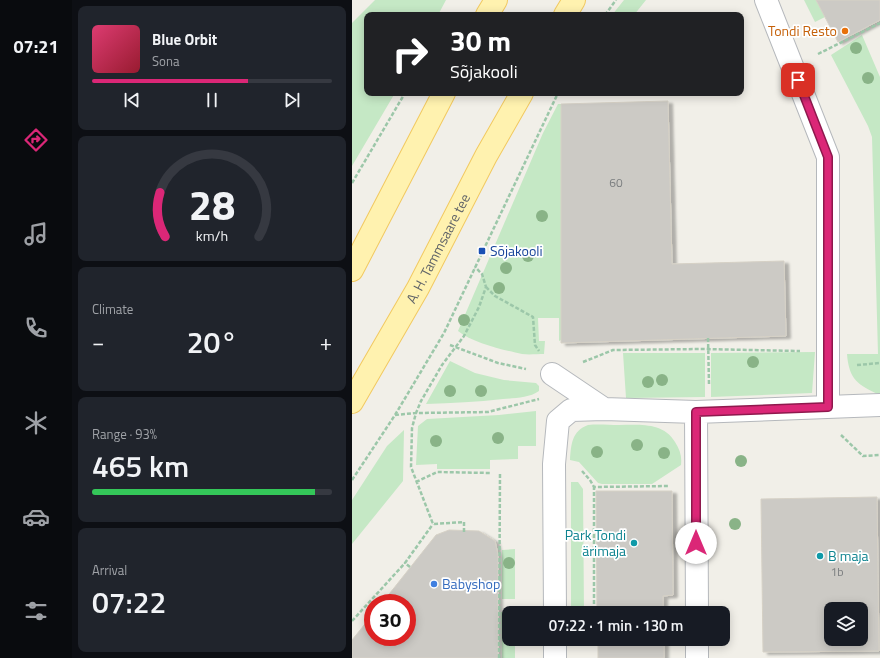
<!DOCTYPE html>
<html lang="en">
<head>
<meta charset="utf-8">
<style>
  body { margin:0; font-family:"Titillium Web",sans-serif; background:#20242c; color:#f1f3f6; height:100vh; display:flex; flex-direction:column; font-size:15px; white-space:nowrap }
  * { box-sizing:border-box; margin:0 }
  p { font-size:13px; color:#9ea1a6 }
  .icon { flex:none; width:22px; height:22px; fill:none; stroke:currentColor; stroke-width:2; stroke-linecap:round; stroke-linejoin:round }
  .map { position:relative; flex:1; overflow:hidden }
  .sheet { display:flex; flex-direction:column; gap:6px; padding:6px; background:#0d0f14; width:280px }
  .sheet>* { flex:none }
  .hud { position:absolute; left:12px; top:12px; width:380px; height:84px; border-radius:8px; box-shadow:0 2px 10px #0003; background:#202124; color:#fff; overflow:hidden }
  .buttons { position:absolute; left:472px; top:602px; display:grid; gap:8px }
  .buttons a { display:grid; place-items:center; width:44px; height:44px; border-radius:8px; background:#171b24; box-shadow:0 2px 10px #0003; font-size:20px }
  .speed { position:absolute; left:12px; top:594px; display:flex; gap:8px; font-size:20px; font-weight:700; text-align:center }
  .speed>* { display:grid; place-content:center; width:52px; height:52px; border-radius:50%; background:#171b24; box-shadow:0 2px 10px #0003; line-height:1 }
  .speed .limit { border:6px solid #d22; background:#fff; color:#111 }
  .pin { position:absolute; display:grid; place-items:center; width:34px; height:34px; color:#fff; margin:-17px; border-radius:8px; box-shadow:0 2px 6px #0006 }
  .me { position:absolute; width:44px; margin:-22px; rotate:0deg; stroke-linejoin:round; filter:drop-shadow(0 0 3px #0008) }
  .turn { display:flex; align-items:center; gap:14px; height:84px; padding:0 20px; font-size:18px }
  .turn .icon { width:52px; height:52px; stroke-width:2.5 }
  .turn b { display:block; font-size:28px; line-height:34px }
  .big { font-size:30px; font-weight:600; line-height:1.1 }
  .sheet .tile { flex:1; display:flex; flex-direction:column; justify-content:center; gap:6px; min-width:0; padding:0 14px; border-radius:8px; background:#20242c }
  .sheet .dial { align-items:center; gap:0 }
  .dial svg { height:104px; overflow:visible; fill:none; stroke:#363941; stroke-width:7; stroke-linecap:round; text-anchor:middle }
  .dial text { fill:#f1f3f6; stroke:none }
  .song { display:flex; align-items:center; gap:12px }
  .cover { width:48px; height:48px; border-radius:6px; background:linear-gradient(135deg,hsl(340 70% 55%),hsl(350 70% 35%)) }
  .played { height:4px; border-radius:2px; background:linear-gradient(90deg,#db2777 65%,#363941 65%) }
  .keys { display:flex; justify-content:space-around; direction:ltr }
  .heat { display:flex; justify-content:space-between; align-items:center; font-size:22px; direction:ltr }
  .charge { height:6px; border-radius:3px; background:linear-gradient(90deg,#34c759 93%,#363941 0) }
  .trip { position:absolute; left:150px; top:606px; width:228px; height:40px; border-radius:8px; background:#171b24; box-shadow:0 2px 10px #0003; font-weight:600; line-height:40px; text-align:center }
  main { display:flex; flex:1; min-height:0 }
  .dock { display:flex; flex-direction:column; width:72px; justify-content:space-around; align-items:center; background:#090b0e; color:#9ea1a6 }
  .dock .icon { width:28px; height:28px }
  .dock .active { color:#db2777 }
  .dock b { font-size:18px; color:#f1f3f6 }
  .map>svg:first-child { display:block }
</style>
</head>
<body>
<main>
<nav class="dock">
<b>07:21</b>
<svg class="icon active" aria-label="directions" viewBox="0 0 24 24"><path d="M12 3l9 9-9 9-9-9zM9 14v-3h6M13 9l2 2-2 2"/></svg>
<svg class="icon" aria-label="music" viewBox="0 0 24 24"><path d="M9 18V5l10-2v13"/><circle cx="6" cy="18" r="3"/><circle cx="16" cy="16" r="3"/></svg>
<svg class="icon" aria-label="phone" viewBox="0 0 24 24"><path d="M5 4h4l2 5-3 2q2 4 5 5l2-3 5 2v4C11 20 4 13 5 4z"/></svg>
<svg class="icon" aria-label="climate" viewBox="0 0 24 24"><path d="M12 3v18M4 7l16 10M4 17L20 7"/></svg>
<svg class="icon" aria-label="car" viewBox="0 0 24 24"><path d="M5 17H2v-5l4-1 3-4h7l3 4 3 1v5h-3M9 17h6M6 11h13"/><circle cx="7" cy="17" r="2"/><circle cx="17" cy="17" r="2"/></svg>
<svg class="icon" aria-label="filters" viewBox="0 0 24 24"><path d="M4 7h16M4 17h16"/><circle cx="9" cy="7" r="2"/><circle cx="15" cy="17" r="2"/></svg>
</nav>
<section class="sheet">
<div class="tile">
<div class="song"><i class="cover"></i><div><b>Blue Orbit</b><p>Sona</p></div></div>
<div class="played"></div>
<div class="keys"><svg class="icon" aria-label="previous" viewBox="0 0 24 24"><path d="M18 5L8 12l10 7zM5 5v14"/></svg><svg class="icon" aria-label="pause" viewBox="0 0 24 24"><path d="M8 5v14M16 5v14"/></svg><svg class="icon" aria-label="next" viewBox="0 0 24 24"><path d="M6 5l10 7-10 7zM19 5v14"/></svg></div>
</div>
<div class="tile dial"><svg viewBox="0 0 100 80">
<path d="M14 69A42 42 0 1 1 86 69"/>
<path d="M14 69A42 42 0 0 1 10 35" stroke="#db2777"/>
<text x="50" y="56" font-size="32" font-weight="700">28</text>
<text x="50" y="72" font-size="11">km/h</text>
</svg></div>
<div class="tile"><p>Climate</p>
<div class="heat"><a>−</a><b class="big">20°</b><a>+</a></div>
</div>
<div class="tile"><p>Range · 93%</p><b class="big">465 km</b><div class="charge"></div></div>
<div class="tile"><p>Arrival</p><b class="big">07:22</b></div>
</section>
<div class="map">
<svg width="528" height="658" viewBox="0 0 528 658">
  <defs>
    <filter id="shadow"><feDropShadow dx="4.5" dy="2.5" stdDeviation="1" flood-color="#0004"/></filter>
  </defs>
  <rect width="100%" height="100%" fill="#f1efe8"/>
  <path fill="#c5e8c5" d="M23,0H94L86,15H15V93H43L0,166V23Z
    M272,0H294L282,15H260Z
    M452,0H464L473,17L463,22Z
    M510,35L528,77V395C506,385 497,380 495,354H526L520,137L516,126L479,55Z
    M206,104H209V340L207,341V318H186L187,341H193L192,354C185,354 177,355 170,354C151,350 121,343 106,331L191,133Z
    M463,352L460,393L359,397V353Z
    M271,353H353V397L274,398Z
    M98,361L123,373L152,380L184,383L187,386V391C177,398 163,398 151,399C125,402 100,403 74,404Z
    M184,411V446H166V459L138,460V469H85V464L64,465L66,426L75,419L147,415Z
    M236,425C246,424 257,425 267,425C287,425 311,422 323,442C328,450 330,456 329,465L300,484H250L246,483L227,462L218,460C219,444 220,431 236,425Z
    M52,430L51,481L0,544V500L35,446Z
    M219,482H226L231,489L232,613H219Z
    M163,549V599H150V550Z
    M149,612H163L157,613V639H163V658H150Z"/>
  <path fill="#cccac5" stroke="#d6d1c6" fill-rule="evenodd" filter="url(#shadow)" d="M464,0H528V20L486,42Z
    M316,101L320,264L432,261L434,336L209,343V104Z
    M244,491H320L321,595L311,596V613H245Z
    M525,497L527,651L411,652L409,499ZM479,609H509V639H479Z
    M97,530L127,531L143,541L146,555V658H0V640L21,614V637H55V603H30L84,535Z
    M246,639H312V658H246Z"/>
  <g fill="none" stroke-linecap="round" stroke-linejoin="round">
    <g stroke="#b5b8bc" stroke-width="24">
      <path id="minor" d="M414,0L476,157V407
        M200,374L252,409L344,412L528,405
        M344,412L345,613
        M203,613L202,464L206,421L219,410L252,409
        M203,639V658
        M345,639V658"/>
    </g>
    <g stroke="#f2c960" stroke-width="24">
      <g id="major">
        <path d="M135,15L144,0"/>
        <path d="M213,15L222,0"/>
        <path d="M0,270L92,93"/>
        <path id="s1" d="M0,402L66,288L134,156L170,93"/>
      </g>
    </g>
    <path stroke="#9cc7a9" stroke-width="2.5" stroke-dasharray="4 2" stroke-linecap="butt" d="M253,15L264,0
      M466,54L528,23
      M0,183L53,93
      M134,287L143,296L181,317L183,345L187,351
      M356,338L357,384
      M98,345L146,363L174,369
      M231,362L261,350L351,349L448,351
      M505,365L528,363
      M43,415L64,413L136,412L187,399
      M489,435L511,456L528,455
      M230,471L238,480L242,487L317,486
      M0,480L43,415L92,333L206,93
      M64,482L85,472L139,473
      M112,532V522L81,524L59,467L60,428L64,413L69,401L90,365L112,336L127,307L134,287L130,274L123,267
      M58,567L53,563L81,524
      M242,604V487
      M0,621L53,563
      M147,658L148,473"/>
    <use href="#minor" stroke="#fff" stroke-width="22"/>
    <use href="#major" stroke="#fff2af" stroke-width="22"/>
  </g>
  <g fill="#89b387">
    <circle cx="504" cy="48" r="6"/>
    <circle cx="516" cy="78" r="6"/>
    <circle cx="190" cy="216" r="6"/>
    <circle cx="176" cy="256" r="6"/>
    <circle cx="154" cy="268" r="6"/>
    <circle cx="147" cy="288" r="6"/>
    <circle cx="112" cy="320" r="6"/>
    <circle cx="401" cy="362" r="6"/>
    <circle cx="310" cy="380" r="6"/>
    <circle cx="296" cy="382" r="6"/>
    <circle cx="98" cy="391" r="6"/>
    <circle cx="129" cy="391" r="6"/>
    <circle cx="146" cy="438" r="6"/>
    <circle cx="84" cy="441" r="6"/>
    <circle cx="285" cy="445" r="6"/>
    <circle cx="245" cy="452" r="6"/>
    <circle cx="312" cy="453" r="6"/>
    <circle cx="389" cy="461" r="6"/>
    <circle cx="383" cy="524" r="6"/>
    <circle cx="157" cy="563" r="6"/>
  </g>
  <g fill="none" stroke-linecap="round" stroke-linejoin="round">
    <g stroke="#8e194d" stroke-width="10">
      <path id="route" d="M344,543V412L476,407V157L446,80"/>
    </g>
    <use href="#route" stroke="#db2777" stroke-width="7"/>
  </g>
  <circle fill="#e8710a" stroke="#fff" stroke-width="1.5" cx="493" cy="31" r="4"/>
  <rect fill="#1a4fb4" stroke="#fff" stroke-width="1.5" x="126" y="247" width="8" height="8" rx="2"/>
  <g fill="#0f9aa8" stroke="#fff" stroke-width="1.5">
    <circle cx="282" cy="543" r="4"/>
    <circle cx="468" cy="556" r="4"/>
  </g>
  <circle fill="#3f7fe0" stroke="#fff" stroke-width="1.5" cx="82" cy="584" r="4"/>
  <g text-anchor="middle" stroke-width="3.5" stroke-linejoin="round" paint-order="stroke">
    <g font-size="12" fill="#7a7d7f">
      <text x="264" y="187">60</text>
      <text x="485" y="576">1b</text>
    </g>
    <g font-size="14" fill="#c56008" stroke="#fff" text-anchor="end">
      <text x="485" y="36">Tondi Resto</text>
    </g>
    <g font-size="14" fill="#5f6368" stroke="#fff">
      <text dy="5" stroke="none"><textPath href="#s1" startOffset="176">A. H. Tammsaare tee</textPath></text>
    </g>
    <g font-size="14" fill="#164399" stroke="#fff" text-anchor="start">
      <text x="138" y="256">Sõjakooli</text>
    </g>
    <g font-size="14" fill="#0d838f" stroke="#fff" text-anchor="end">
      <text x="274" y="540">Park Tondi<tspan x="274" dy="16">ärimaja</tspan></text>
      <text x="476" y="561" text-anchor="start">B maja</text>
    </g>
    <g font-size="14" fill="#366cbe" stroke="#fff" text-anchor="start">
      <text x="90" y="589">Babyshop</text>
    </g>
  </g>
</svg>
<div class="buttons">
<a><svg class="icon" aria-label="layers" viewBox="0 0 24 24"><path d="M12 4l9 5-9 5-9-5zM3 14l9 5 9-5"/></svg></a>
</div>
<div class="speed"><div class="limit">30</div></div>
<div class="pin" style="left:446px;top:80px;background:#d93025"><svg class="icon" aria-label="arrive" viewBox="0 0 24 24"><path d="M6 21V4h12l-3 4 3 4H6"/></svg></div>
<svg class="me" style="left:344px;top:543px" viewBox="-20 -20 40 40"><circle r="19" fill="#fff"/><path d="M0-13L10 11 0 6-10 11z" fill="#db2777"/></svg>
<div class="trip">07:22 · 1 min · 130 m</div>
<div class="hud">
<div class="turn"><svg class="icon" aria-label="right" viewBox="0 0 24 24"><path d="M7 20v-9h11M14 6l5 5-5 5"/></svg><div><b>30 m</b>Sõjakooli</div></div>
</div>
</div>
</main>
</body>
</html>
